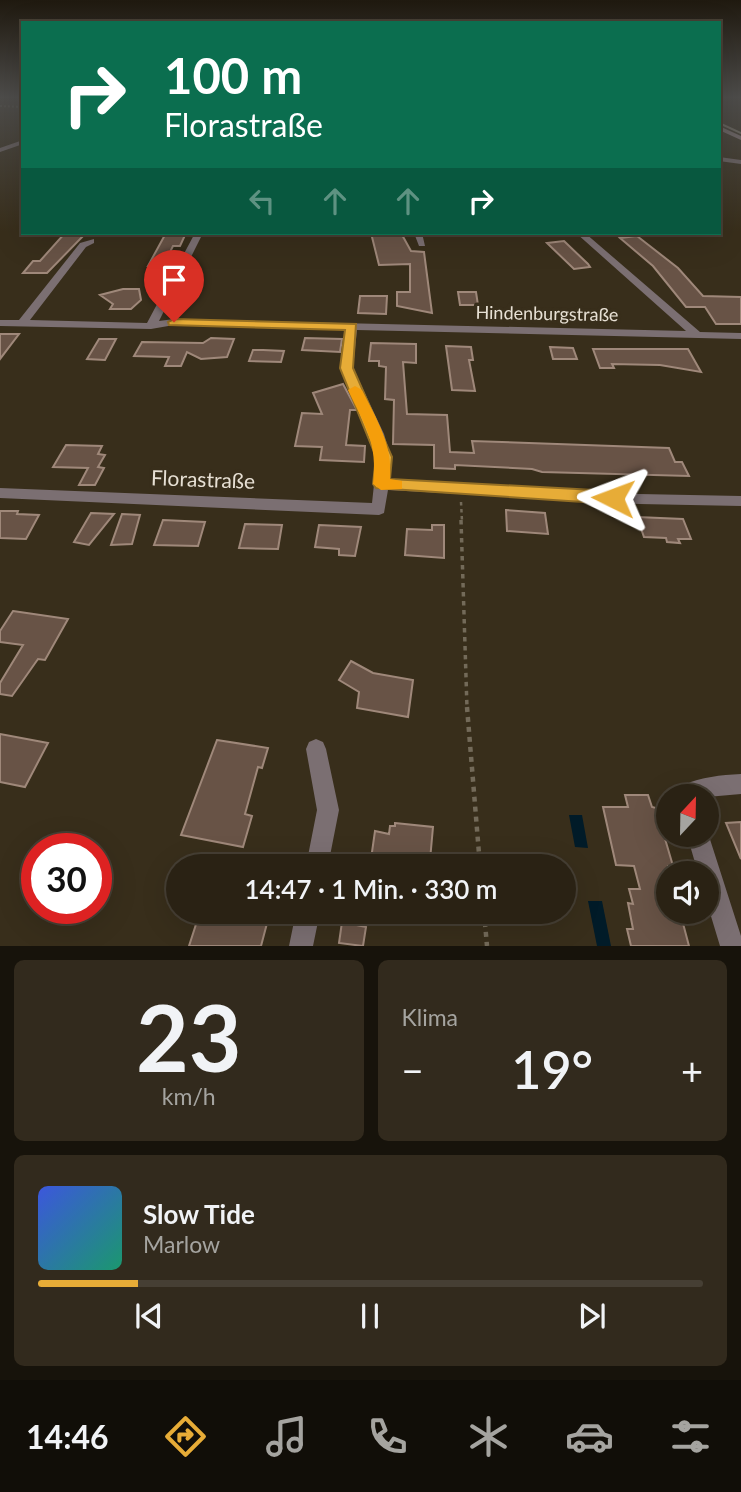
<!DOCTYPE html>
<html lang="de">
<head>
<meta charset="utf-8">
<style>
  body { margin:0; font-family:Lato,sans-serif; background:#322a1d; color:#f1f3f6; height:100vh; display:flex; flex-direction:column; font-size:26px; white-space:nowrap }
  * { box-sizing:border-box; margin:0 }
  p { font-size:23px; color:#a5a4a0 }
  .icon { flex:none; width:38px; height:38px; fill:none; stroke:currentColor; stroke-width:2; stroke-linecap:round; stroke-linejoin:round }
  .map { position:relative; height:946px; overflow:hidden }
  .panel { display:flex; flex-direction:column; gap:14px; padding:14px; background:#17130b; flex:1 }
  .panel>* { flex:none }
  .guide { position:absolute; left:21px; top:21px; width:700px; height:214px; border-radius:0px; box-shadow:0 7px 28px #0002,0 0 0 2px #463f34; background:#0b6e4f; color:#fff; overflow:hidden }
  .needle { width:46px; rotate:22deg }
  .buttons { position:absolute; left:656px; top:784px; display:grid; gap:14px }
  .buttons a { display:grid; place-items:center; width:63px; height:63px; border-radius:50%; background:#2a2214; box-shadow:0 7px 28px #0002,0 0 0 2px #463f34; font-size:35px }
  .speed { position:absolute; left:21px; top:833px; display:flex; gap:14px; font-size:35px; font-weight:700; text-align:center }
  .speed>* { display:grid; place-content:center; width:91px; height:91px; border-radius:50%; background:#2a2214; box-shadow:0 7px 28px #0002,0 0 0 2px #463f34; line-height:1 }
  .speed .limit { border:10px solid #d22; background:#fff; color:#111 }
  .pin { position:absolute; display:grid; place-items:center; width:60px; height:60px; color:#fff; margin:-72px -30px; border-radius:50% 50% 50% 0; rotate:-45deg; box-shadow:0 0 7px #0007 }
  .pin .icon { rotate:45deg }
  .me { position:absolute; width:77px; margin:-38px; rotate:273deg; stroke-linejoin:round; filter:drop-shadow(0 0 5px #0008) }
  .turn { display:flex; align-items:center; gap:24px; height:147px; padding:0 28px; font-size:32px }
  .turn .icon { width:91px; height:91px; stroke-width:2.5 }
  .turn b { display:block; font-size:49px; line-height:60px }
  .lanes { display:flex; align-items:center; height:66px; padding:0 28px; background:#0003; justify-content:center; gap:35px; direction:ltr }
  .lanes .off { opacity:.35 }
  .big { font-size:52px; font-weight:600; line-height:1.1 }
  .panel .card { flex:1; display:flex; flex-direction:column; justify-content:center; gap:10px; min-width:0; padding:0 24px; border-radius:10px; background:#322a1d }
  .panel .dial { align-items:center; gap:0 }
  .dial b { font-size:91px; line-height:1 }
  .song { display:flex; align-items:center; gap:21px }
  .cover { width:84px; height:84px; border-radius:10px; background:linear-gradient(135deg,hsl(230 70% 55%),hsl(160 70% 35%)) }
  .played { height:7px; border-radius:4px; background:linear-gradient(90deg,#e7ac37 15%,#463f34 15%) }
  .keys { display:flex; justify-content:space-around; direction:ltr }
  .heat { display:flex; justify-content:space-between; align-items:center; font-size:38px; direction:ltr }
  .panel .tiles { flex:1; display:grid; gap:14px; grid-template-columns:1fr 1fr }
  .card:last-child { grid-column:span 2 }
  .trip { position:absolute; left:166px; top:854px; width:410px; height:70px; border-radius:35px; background:#2a2214; box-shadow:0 7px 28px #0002,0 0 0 2px #463f34; font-weight:600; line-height:70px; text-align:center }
  .dock { display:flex; height:112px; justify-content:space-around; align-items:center; background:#110e08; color:#a5a4a0 }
  .dock .icon { width:49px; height:49px }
  .dock .active { color:#e7ac37 }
  .dock b { font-size:32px; color:#f1f3f6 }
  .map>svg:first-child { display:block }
</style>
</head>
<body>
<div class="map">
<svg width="741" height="946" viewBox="0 0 741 946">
  <rect width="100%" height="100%" fill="#382e1b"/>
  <path fill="#011b28" d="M569,815H582L588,848L575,847Z
    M588,901H602L611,946H597Z"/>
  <path fill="#685346" stroke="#9f887a" stroke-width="2" d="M65,233H86L47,273H23L33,261H40Z
    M166,233H186L180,246H173L163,266H148Z
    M371,233H401L411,251L424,252L432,313L397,306V292H410V264L379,265Z
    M637,236L678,268L703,296L741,297V324H716L705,307H686L653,266L620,238Z
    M564,241L588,264L590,267L574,269L547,243Z
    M123,289H139L141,300L131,309H110L113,304L100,295Z
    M458,292H476L478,305H460Z
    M360,296H387L386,314L358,313Z
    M0,334H19L0,359Z
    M211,338L234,339L227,357L201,359L187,352L181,366H165L169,357L134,356L142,342L203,343Z
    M305,338L342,339L340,352L302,350Z
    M99,339H116L105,360L87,359Z
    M371,343L416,344V363L403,362L407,414L447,415L450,452L474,453L472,441L669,448L675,462H682L689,476L542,472L532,469L455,465V469L434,468V445L393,444L394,400L385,399L386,367L379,366V361H369Z
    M446,346L471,347L473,360H469L475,391L452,390Z
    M550,347L573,348L577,359H553Z
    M593,349H688L701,372L660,365L612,364L614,368H600Z
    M253,350H263L284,351L281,362L249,361Z
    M343,384L357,410H350L346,445L365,446L364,462L320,460L322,447L295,446L302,413L322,414L313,393Z
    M66,445L102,446L98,454L105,455L98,467L104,468L95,485H79L88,468L53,467Z
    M506,510L545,513L548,534L507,531Z
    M0,511H18L17,514L39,515L26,539L0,538Z
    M91,513L114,514L89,545L74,542Z
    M122,514L140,515L132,544L111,545Z
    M637,517L683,519L691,539H678L680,543L667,542L666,538L644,537Z
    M163,520L205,522L198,546L154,545Z
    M245,524L282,525L278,549L239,548Z
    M319,525L361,527L355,556L339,555V549L315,547Z
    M432,525H444V558L405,555L407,529L432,530Z
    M13,611L68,619L45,660L38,659L12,696L0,694V683L23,645L0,642V631Z
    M351,661L373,673L413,680L408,717L357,708L359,692L339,680Z
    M0,734L48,743L25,787L0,782Z
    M217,740L268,748L262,768L258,767L245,814L252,816L243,847L181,835Z
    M625,795H648L652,807L656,808L673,866H668V912H680L689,946H631L627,929H633L628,903L633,904L629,889H640L634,866L616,865L603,807H628Z
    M741,822V859L726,823Z
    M395,823L433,827L430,860L411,857V866H370L375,831L389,834L390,826H395Z
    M200,912H270L261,946H189Z
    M342,922L366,927L363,946L339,943Z"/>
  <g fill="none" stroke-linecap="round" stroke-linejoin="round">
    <path stroke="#736a59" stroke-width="2" stroke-dasharray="2 2" stroke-linecap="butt" d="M0,106L23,107"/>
    <path stroke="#736a59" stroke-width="2.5" stroke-dasharray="3.5 3.5" stroke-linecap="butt" d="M461,502L462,521"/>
    <path stroke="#736a59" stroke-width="3.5" stroke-dasharray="4.5 4.5" stroke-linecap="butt" d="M461,520L467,708"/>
    <path stroke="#736a59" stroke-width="4.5" stroke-dasharray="5 5" stroke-linecap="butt" d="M467,707L480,866
      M484,912L487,946"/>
    <path fill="#7b6f72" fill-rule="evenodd" d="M23,140V144L0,152V148Z
      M719,157L741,160V164L719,161Z
      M195,233H203L159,321L174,319L686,331L576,233H585L700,332L741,333V339L357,330L353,368L384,434L391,457L389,479L639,494L741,496V506L639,504L388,490L384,513L379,515L0,498V488L372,503L377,457L370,434L341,368L346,329L174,325L151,329L0,326V320H19L80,243L94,239V243L86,247L30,320L147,323Z
      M414,233H422L425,246H419Z
      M316,739L323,742L326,749L339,810L328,866H306L317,810L306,749L309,742Z
      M741,774V794L707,797L679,796L683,785C702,777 720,775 741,774Z
      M707,830L741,936V946H720L707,903V873H698L687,835H707Z
      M296,912H320L313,946H289Z"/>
    <path fill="#a59297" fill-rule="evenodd" d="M719,126L741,136V140L719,130Z"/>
    <path stroke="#9f9788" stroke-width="2" d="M719,123L741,133"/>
  </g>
  <linearGradient id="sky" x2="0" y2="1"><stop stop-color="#1f190f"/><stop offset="0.42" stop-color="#4d4c4a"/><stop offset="1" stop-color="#4d4c4a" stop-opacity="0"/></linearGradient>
  <rect width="741" height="231" fill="url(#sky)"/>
  <path fill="#e7ac37" stroke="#967024" stroke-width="2" d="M174,319L356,324L353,368L392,457L390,479L613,491L622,498L613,504L376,488L373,484L376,457L340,368L345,330L169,325L168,322Z"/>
  <path fill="#f59e0b" d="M355,386L362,390C377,420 393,445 390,479L402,481V489L381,490L373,484C378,443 365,426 348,390Z"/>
  <g text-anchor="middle" stroke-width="7" stroke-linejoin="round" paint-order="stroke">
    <g font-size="18" fill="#e7e0d4" stroke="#382e1b">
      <text transform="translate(547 314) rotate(1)" y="6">Hindenburgstraße</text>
    </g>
    <g font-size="21" fill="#e7e0d4" stroke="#382e1b">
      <text transform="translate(203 480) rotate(2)" y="7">Florastraße</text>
    </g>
  </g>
</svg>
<div class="buttons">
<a><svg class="needle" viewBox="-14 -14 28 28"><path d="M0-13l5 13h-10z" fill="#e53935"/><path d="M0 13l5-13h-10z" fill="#a5a4a0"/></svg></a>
<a><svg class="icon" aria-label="sound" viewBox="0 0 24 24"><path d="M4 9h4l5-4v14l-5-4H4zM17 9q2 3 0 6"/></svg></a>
</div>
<div class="speed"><div class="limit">30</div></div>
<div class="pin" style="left:174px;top:322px;background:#d93025"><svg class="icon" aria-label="arrive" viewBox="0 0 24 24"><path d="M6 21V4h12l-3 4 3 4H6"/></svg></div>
<svg class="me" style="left:613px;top:498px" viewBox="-20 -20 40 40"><path d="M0-17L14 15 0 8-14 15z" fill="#e7ac37" stroke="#fff" stroke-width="4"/></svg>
<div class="trip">14:47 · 1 Min. · 330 m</div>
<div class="guide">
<div class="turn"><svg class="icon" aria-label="right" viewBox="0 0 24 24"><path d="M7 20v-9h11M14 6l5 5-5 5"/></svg><div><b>100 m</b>Florastraße</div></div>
<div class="lanes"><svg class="icon off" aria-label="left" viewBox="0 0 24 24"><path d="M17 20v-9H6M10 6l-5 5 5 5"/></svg><svg class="icon off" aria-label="ahead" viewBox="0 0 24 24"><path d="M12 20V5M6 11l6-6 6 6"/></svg><svg class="icon off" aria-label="ahead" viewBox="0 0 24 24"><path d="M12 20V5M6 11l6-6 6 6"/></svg><svg class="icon" aria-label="right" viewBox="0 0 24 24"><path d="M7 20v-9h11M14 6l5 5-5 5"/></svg></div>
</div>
</div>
<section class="panel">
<div class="tiles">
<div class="card dial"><b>23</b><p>km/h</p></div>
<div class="card"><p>Klima</p>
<div class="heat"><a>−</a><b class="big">19°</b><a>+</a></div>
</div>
<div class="card">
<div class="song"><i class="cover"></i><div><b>Slow Tide</b><p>Marlow</p></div></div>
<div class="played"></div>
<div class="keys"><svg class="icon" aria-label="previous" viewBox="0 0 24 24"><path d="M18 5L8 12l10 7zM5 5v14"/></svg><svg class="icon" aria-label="pause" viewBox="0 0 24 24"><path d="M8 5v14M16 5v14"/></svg><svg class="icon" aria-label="next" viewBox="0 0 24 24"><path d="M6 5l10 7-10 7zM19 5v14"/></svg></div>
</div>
</div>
</section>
<nav class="dock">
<b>14:46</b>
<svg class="icon active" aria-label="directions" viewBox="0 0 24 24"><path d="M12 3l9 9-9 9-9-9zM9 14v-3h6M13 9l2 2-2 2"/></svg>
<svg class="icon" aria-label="music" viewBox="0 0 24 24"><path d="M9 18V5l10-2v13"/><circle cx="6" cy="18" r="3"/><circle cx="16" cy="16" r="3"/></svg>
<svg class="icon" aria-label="phone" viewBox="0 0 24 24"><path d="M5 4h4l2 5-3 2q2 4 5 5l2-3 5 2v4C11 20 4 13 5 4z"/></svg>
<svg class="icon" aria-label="climate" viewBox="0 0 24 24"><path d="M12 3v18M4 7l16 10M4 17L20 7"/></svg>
<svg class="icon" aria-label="car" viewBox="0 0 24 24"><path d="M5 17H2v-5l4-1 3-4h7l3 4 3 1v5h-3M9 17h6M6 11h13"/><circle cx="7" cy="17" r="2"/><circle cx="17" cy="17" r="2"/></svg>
<svg class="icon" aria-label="filters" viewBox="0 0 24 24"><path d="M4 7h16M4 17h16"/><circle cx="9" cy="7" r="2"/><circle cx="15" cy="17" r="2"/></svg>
</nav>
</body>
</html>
